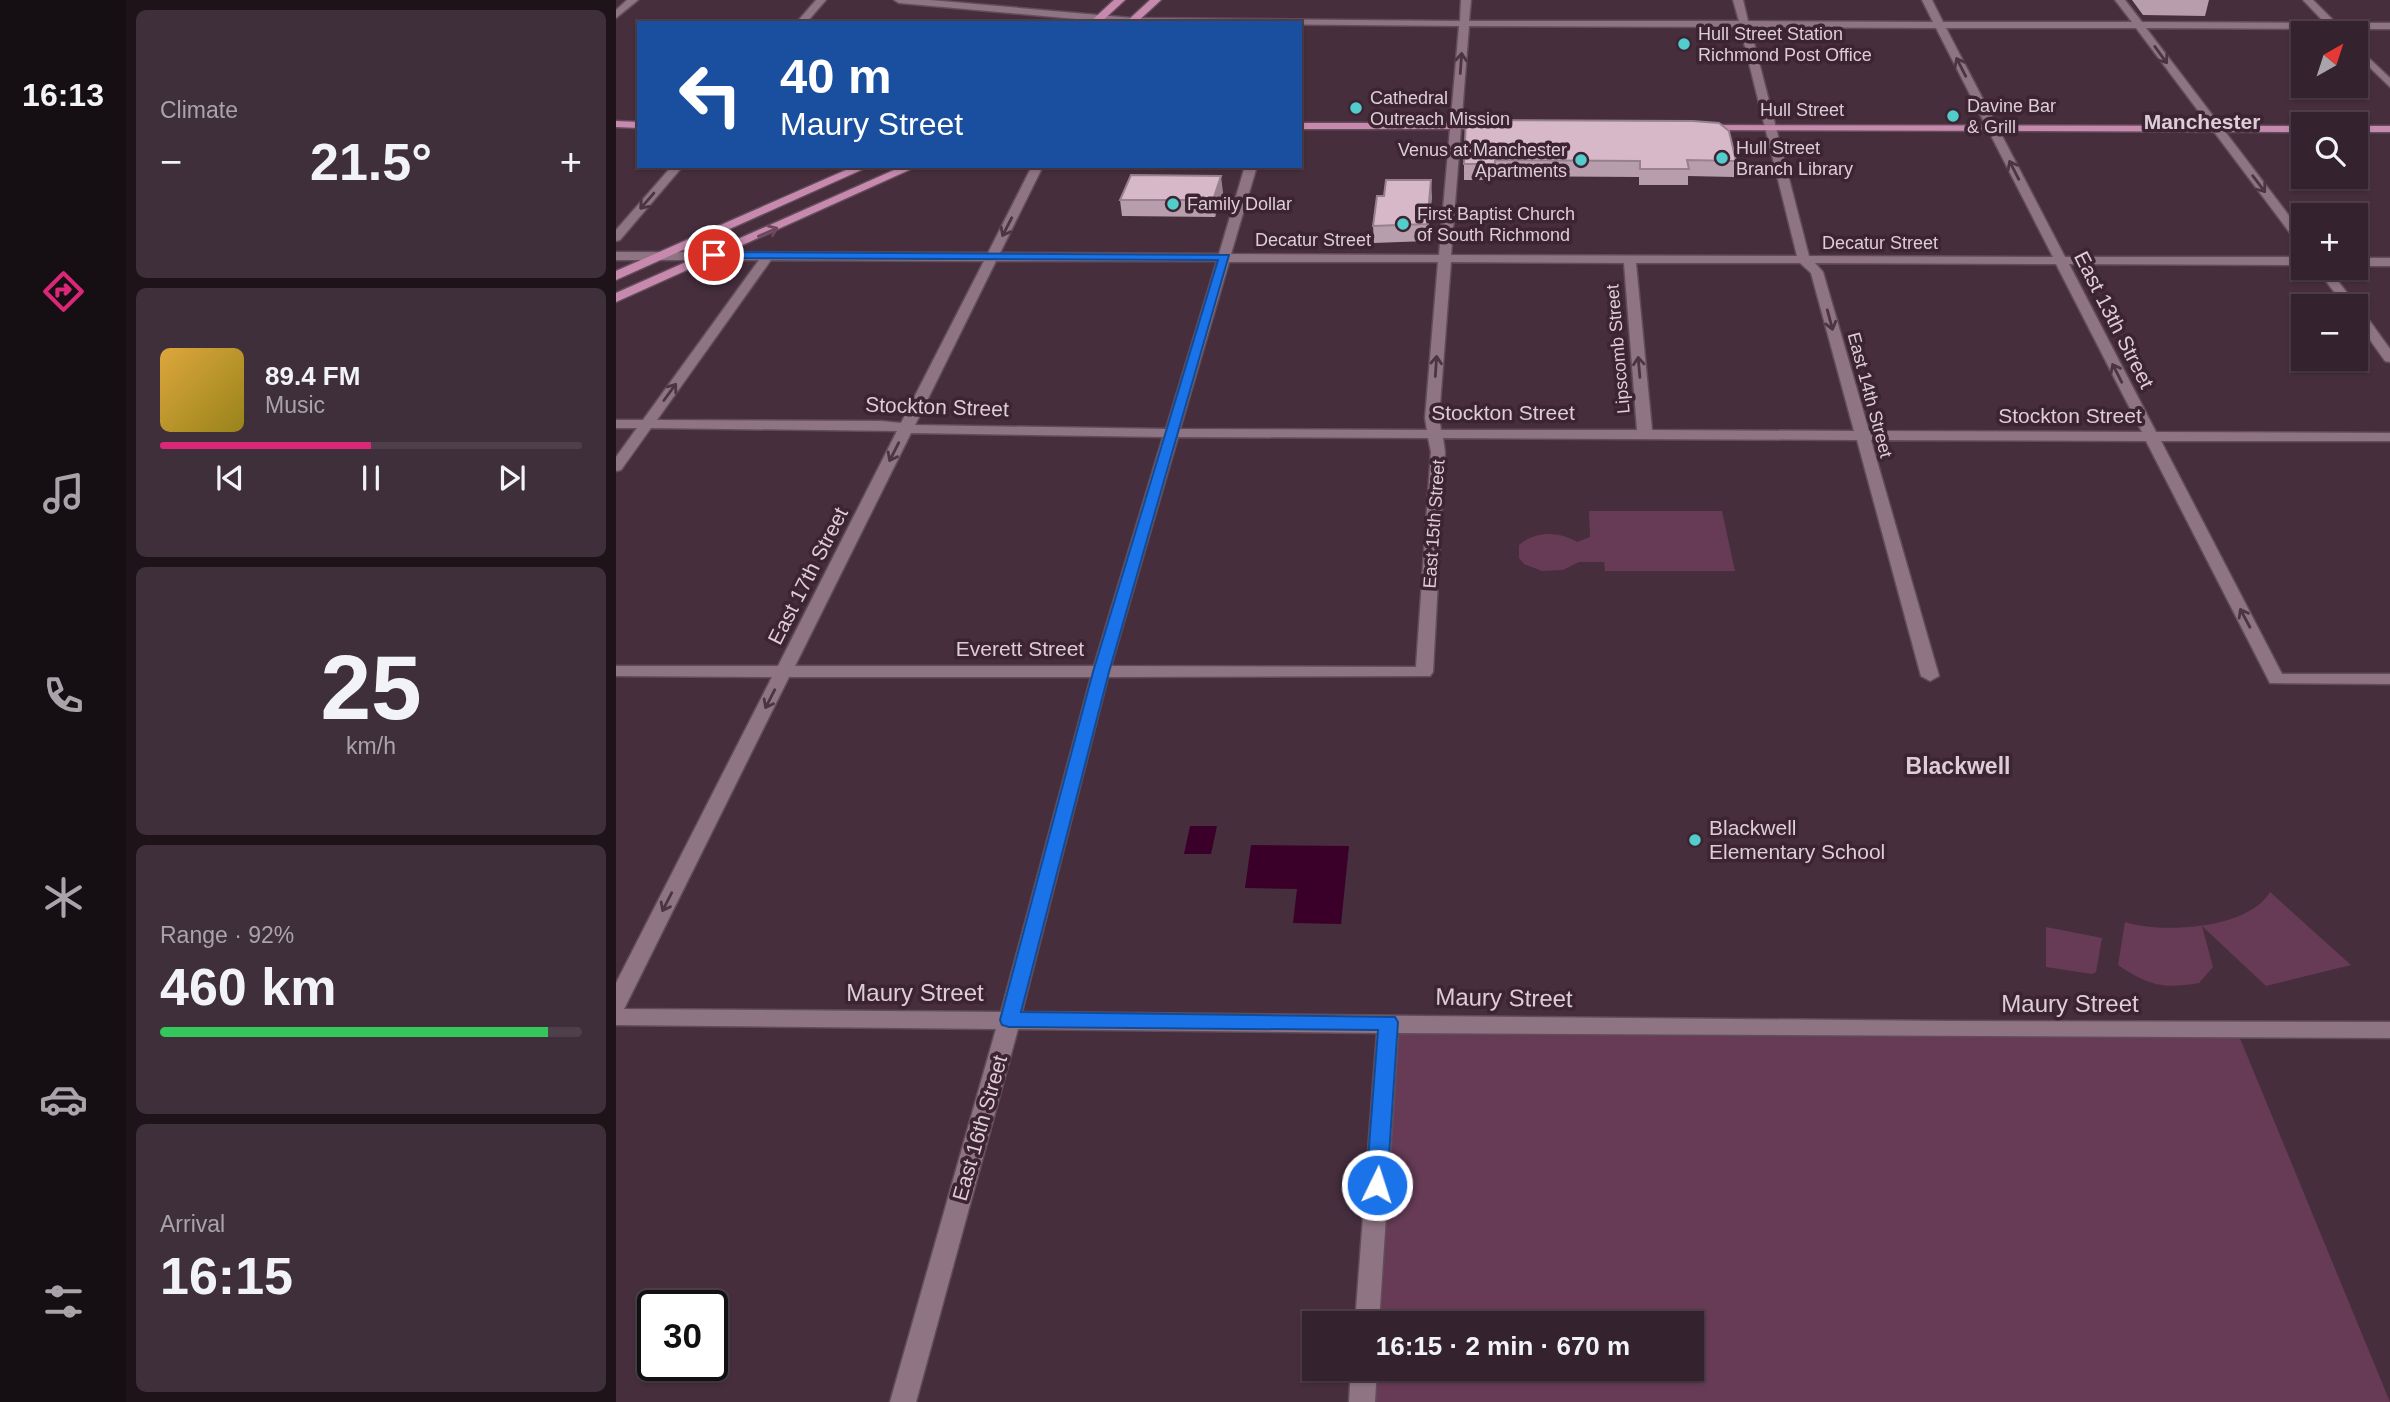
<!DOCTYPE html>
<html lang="en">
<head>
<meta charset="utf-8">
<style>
  body { margin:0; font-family:Helvetica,sans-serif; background:#3f2f3a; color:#f1f3f6; height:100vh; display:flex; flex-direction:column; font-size:26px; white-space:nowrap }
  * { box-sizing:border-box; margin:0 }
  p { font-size:23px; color:#a9a4aa }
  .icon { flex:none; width:38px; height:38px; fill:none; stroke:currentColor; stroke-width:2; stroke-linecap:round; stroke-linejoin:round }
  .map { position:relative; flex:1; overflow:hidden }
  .sheet { display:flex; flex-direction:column; gap:10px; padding:10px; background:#1d1319; width:490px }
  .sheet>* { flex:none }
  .banner { position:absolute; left:21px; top:21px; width:665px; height:147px; border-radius:0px; box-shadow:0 2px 5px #0004,0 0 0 2px #4e3f4a; background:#1a4fa0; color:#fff; overflow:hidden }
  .needle { width:46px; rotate:39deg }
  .tools { position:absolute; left:1675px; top:21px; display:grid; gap:14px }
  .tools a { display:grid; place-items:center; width:77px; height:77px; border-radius:0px; background:#34222e; box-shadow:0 2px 5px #0004,0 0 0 2px #4e3f4a; font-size:35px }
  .speed { position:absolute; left:21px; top:1290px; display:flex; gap:14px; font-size:35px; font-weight:700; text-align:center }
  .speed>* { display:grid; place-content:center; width:91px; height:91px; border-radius:50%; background:#34222e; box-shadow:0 2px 5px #0004,0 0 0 2px #4e3f4a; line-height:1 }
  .speed .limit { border:4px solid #111; border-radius:10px; background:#fff; color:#111 }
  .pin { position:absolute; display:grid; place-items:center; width:60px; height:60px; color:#fff; margin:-30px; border:4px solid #fff; border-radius:50%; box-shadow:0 2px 7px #0007 }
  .me { position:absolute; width:77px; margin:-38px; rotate:4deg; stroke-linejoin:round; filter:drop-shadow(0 0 5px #0008) }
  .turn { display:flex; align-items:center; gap:24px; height:147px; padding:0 28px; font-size:32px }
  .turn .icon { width:91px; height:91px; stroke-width:2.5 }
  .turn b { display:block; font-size:49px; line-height:60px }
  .big { font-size:52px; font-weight:700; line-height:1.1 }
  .sheet .widget { flex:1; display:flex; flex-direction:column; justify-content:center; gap:10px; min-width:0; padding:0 24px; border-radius:10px; background:#3f2f3a }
  .sheet .dial { align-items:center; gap:0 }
  .dial b { font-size:91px; line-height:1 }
  .song { display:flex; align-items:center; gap:21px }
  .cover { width:84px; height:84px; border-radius:10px; background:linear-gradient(135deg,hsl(40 70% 55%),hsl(50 70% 35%)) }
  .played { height:7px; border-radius:4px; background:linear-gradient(90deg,#db2777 50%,#4e3f4a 50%) }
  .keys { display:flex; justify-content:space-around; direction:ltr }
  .heat { display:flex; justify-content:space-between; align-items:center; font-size:38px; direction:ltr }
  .charge { height:10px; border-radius:5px; background:linear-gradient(90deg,#34c759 92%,#4e3f4a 0) }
  .trip { position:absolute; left:686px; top:1311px; width:402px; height:70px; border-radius:0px; background:#34222e; box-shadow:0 2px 5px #0004,0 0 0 2px #4e3f4a; font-weight:700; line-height:70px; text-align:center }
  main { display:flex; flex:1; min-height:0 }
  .dock { display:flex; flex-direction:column; width:126px; justify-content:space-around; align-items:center; background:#150e12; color:#a9a4aa }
  .dock .icon { width:49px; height:49px }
  .dock .on { color:#db2777 }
  .dock b { font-size:32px; color:#f1f3f6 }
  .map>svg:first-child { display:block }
</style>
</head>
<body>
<main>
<nav class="dock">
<b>16:13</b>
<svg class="icon on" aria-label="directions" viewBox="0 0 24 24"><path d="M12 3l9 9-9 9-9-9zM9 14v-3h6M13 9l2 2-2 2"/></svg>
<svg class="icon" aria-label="music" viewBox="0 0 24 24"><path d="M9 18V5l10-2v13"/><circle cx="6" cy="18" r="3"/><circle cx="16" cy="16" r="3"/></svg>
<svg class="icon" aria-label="phone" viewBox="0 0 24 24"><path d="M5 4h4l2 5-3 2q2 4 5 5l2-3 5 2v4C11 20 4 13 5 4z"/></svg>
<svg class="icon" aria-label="climate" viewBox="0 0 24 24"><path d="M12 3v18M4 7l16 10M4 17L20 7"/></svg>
<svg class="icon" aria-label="car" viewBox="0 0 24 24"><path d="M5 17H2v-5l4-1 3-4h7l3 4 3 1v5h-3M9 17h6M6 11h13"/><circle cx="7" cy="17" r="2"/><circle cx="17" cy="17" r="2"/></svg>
<svg class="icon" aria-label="filters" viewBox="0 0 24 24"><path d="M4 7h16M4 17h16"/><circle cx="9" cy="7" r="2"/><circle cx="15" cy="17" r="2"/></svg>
</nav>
<section class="sheet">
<div class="widget"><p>Climate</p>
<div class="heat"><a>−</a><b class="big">21.5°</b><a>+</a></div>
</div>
<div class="widget">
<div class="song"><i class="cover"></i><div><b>89.4 FM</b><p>Music</p></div></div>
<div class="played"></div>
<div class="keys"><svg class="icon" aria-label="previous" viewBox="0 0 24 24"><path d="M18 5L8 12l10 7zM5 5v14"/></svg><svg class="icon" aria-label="pause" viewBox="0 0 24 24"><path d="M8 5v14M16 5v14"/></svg><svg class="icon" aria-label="next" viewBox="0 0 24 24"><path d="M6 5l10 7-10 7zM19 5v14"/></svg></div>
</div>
<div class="widget dial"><b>25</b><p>km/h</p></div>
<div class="widget"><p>Range · 92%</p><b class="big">460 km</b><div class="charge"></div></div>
<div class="widget"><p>Arrival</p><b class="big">16:15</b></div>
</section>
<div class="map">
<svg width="1774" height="1402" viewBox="0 0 1774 1402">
  <rect width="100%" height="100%" fill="#462e3d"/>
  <path fill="#673b56" d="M973,511H1106L1119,571H989L988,562H963L947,570L926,571L908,564L903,558V545C919,531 943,531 961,542L974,537Z
    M1654,892L1735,965L1650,986L1586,926L1597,967L1583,983C1546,989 1534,986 1502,965L1509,922C1546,934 1633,929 1654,892Z
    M1430,927L1486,938L1480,972L1476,974L1430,967Z
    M772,1022L1621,1031L1774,1402H747L749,1369L1076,1368V1323H752Z"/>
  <path fill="#3a0029" d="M574,826H601L595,854H568Z
    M635,845L733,846L725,924L677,923L681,889L629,888Z"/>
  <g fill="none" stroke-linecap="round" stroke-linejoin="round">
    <g stroke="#614d59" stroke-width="3">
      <path id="minor" d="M11,0H22L0,18V10Z
        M200,0H210L190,23H180Z
        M278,0H314L516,18L844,21L845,0H855L853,21H1123L1117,0H1127L1132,21L1317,22L1306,0H1316L1327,22H1516L1499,0H1509L1526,22L1709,23L1687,0H1697L1720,23H1774V29H1725V33H1719L1714,29L1530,28L1687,234V246L1683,245L1520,28H1330L1449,257H1687V265L1453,264L1540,432L1774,433V441H1545L1666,674H1774V684L1654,683L1530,441L1255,440L1323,676L1314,681L1305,676L1241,440L827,438L829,452L817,672L814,676L492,677L406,1012L1331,1021L1774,1022V1038L782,1033L763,1323H739L761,1033L402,1029L300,1402H274L380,1029L0,1025V983L156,677L0,676V666H162L281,431L35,428L5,470L0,471V457L21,428H0V420H27L143,260H0V252L372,253L416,166H427L384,253L603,254L629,166H641L615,254L823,255L843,26L504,23L283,3ZM853,26L1124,27L1181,256L835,255ZM1134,27L1320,28L1437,257L1193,256ZM155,260L368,261L285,423L265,421L41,420ZM380,261H601L550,429L299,425ZM613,262H822L809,418L811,430L564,429ZM835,262L1008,263L1021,430H825L823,418ZM1020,263H1184L1195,273L1238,431L1036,430ZM1199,263L1440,264L1526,432L1253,431L1207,272ZM295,433L547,437L478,666H179ZM562,437L812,438L815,452L800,667L495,666ZM173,677H475L385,1012L8,1009Z
        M1740,46L1774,78V87L1740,54Z
        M56,166H67L4,240L0,241V230Z
        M1740,258H1774V266H1740Z
        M1700,268H1712L1741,306L1740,308L1745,309L1774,349V362L1769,361L1740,320V306H1729Z
        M735,1368H761L759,1402H733Z"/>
    </g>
    <g stroke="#614d59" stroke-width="3">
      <path id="major" d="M498,0H509L484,23H473Z
        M534,0H545L520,23H509Z
        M0,121L23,122V128L0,127Z
        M684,123H873L878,126L873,129H684Z
        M1083,125L1687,126V132L1087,130L1082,127Z
        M1740,126H1774V132H1740Z
        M239,166H254L0,280V271Z
        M287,166H302L0,302V293Z"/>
    </g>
    <use href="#minor" fill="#8f7483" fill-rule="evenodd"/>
    <use href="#major" fill="#c789ae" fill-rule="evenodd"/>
  </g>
  <path fill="#b89ead" d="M1516,0H1593L1589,16L1527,15Z
    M850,120L1120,161L1118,177L1072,176V185H1023V177L879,176V180H848V164Z
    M607,192L599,217L506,216L504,200Z
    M816,196L811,241L758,243L757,226Z"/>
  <path fill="#96818d" d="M605,176L607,192L599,217L597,200Z
    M815,180L816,196L811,241V224Z"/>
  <path fill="#d6b8c9" stroke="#96818d" stroke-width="2" d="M850,120L1077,121L1103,123L1113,131L1120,161L1071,160L1073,169H1024V161L879,160V164H848Z
    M515,175L605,176L597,200H504Z
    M770,180H815L811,224L757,226L761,196H768Z"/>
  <defs><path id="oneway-shaft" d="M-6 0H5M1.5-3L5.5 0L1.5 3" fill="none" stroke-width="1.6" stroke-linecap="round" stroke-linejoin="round" transform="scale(1.75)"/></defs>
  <g stroke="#4d3442">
    <use href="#oneway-shaft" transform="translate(1545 55) rotate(54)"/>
    <use href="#oneway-shaft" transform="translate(845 63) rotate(-86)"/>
    <use href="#oneway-shaft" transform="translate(1345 67) rotate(-117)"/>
    <use href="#oneway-shaft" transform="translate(1398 170) rotate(-117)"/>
    <use href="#oneway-shaft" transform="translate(1643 184) rotate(53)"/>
    <use href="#oneway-shaft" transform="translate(31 201) rotate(131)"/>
    <use href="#oneway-shaft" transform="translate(391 227) rotate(117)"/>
    <use href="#oneway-shaft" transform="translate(1214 320) rotate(75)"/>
    <use href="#oneway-shaft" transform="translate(820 366) rotate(-86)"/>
    <use href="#oneway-shaft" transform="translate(1023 367) rotate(-95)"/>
    <use href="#oneway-shaft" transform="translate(1501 373) rotate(-117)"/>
    <use href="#oneway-shaft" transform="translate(54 392) rotate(-54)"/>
    <use href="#oneway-shaft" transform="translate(278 452) rotate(117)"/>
    <use href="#oneway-shaft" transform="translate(1629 618) rotate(-118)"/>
    <use href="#oneway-shaft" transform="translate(154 699) rotate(117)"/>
    <use href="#oneway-shaft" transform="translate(51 902) rotate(117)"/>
  </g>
  <use stroke="#6d475d" href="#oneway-shaft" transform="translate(152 232) rotate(-24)"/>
  <path fill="#1a73e8" stroke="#114b97" stroke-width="2" d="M98,252L613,255L493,672L405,1012L779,1017L782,1022L771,1185L768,1191L761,1194L753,1191L750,1185L762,1030L393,1027L386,1025L384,1020L477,672L602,260L94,258L92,255Z"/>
  <g fill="#53cdcb" stroke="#3c2432" stroke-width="2.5">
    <circle cx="1068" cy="44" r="7"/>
    <circle cx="740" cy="108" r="7"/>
    <circle cx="1337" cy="116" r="7"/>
    <circle cx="1106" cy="158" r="7"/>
    <circle cx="965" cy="160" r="7"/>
    <circle cx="557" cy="204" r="7"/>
    <circle cx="787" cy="224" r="7"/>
    <circle cx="1079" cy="840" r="7"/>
  </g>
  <g text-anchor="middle" stroke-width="7" stroke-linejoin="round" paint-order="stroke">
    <g font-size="18" fill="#ddcdd6" stroke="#3c2432" text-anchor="start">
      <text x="1082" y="40">Hull Street Station<tspan x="1082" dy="21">Richmond Post Office</tspan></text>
      <text x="754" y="104">Cathedral<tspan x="754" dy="21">Outreach Mission</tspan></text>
      <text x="1351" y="112">Davine Bar<tspan x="1351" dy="21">&amp; Grill</tspan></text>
      <text x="1120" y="154">Hull Street<tspan x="1120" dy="21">Branch Library</tspan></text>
      <text x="951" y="156" text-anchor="end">Venus at Manchester<tspan x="951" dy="21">Apartments</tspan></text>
      <text x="571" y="210">Family Dollar</text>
      <text x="801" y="220">First Baptist Church<tspan x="801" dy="21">of South Richmond</tspan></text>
    </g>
    <g font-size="18" fill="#ddcdd6" stroke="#3c2432">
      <text x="1186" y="116">Hull Street</text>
      <text x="697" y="246">Decatur Street</text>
      <text x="1264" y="249">Decatur Street</text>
      <text transform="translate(1002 349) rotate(-95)" y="6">Lipscomb Street</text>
      <text transform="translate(1254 395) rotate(75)" y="6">East 14th Street</text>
      <text transform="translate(818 524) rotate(-86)" y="6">East 15th Street</text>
    </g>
    <g font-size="21" font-weight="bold" fill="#ddcdd6" stroke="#3c2432">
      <text x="1586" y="129">Manchester</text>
    </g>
    <g font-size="21" fill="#ddcdd6" stroke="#3c2432">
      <text transform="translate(1498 320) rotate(63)" y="7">East 13th Street</text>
      <text transform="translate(321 407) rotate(2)" y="7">Stockton Street</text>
      <text x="887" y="420">Stockton Street</text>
      <text x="1454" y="423">Stockton Street</text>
      <text transform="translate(192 576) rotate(-63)" y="7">East 17th Street</text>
      <text x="404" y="656">Everett Street</text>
      <text transform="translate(364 1128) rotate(-74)" y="7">East 16th Street</text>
    </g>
    <g font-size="21" fill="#ddcdd6" stroke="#3c2432" text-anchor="start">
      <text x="1093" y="835">Blackwell<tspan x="1093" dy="24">Elementary School</tspan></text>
    </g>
    <g font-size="23" font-weight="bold" fill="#ddcdd6" stroke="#3c2432">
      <text x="1342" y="774">Blackwell</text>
    </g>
    <g font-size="24" fill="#ddcdd6" stroke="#3c2432">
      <text x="299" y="1001">Maury Street</text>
      <text transform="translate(888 998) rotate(1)" y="8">Maury Street</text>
      <text x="1454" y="1012">Maury Street</text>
    </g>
  </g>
</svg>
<div class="tools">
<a><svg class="needle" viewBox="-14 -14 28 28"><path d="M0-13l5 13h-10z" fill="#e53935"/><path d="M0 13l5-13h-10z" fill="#a9a4aa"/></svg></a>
<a><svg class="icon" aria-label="search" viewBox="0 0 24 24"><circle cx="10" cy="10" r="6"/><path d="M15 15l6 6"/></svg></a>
<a>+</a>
<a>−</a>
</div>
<div class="speed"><div class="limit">30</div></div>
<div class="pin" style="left:98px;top:255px;background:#d93025"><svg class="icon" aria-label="arrive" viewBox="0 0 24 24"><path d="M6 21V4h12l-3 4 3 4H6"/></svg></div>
<svg class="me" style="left:761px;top:1185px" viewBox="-20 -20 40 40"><circle r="17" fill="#1a73e8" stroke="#fff" stroke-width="3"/><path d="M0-11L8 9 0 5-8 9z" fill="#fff"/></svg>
<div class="trip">16:15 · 2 min · 670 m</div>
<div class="banner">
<div class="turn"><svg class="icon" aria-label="left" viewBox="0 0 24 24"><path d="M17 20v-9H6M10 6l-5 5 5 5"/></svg><div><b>40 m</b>Maury Street</div></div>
</div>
</div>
</main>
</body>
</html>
